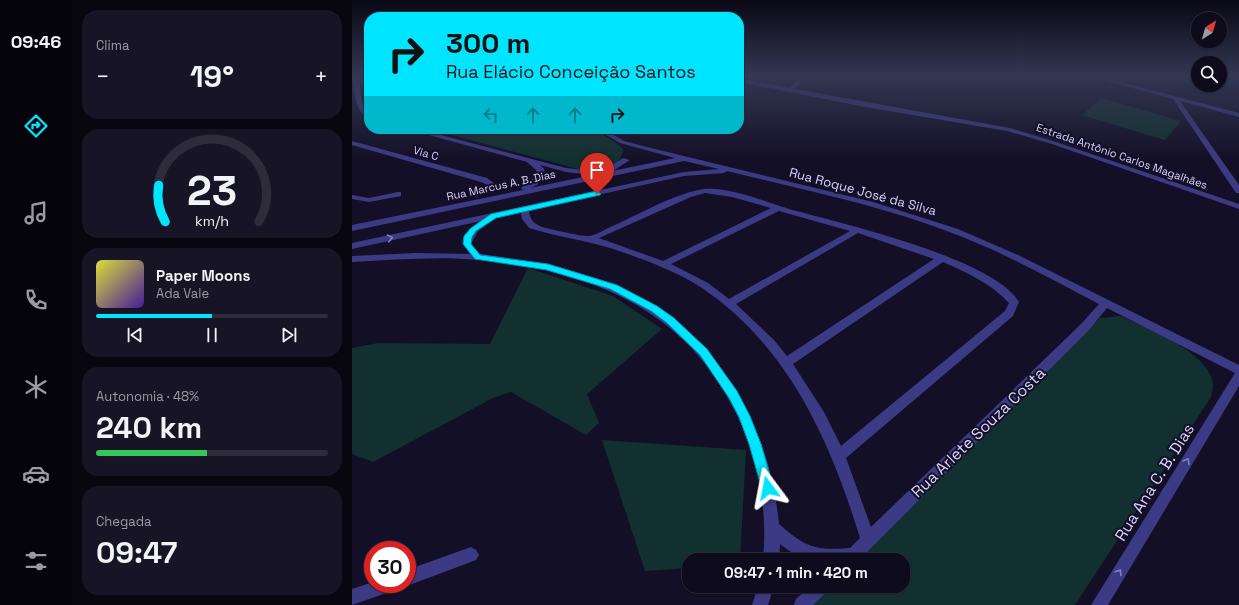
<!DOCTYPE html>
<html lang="pt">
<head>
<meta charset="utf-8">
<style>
  body { margin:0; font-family:"Space Grotesk",sans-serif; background:#171425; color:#f1f3f6; height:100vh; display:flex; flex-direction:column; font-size:15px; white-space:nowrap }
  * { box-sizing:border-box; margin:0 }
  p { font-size:13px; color:#9b9ba3 }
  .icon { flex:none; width:22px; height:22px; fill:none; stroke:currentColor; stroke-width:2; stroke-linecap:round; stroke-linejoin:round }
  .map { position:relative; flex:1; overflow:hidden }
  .details { display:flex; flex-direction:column; gap:10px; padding:10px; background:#08060f; width:280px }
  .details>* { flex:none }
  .banner { position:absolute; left:12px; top:12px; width:380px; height:122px; border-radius:16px; box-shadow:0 1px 3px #0004,0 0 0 1px #2e2b3b; background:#00e5ff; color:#111; overflow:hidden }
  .needle { width:26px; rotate:37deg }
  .controls { position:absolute; left:839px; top:12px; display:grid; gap:8px }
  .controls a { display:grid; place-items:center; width:36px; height:36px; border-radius:50%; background:#0e0b1c; box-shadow:0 1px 3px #0004,0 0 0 1px #2e2b3b; font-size:20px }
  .speed { position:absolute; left:12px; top:541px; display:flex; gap:8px; font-size:20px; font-weight:700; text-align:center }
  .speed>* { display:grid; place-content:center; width:52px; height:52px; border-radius:50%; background:#0e0b1c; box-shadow:0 1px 3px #0004,0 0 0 1px #2e2b3b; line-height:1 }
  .speed .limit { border:6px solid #d22; background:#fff; color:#111 }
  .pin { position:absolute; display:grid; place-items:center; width:34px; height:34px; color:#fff; margin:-41px -17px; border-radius:50% 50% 50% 0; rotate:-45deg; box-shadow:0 0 4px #0007 }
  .pin .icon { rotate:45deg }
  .me { position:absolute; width:44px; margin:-22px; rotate:347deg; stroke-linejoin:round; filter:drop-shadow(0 0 3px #0008) }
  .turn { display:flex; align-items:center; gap:14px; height:84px; padding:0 16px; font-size:18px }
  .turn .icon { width:52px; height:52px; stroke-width:2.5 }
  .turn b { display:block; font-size:28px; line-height:34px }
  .lanes { display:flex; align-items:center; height:38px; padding:0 16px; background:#0003; justify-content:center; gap:20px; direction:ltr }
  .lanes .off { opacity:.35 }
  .big { font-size:30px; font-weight:700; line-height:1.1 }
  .details .card { flex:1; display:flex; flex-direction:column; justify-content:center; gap:6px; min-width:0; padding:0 14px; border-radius:16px; background:#171425 }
  .details .dial { align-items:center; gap:0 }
  .dial svg { height:104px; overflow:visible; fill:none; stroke:#2e2b3b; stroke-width:7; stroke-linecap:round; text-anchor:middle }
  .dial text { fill:#f1f3f6; stroke:none }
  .song { display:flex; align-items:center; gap:12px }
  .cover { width:48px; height:48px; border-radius:6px; background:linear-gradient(135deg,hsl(60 70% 55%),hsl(260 70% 35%)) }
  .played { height:4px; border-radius:2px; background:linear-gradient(90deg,#00e5ff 50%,#2e2b3b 50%) }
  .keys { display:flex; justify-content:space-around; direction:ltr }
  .heat { display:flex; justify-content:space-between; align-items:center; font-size:22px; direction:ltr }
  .charge { height:6px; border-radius:3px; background:linear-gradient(90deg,#34c759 48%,#2e2b3b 0) }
  .trip { position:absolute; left:330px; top:553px; width:228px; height:40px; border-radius:16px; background:#0e0b1c; box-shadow:0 1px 3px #0004,0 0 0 1px #2e2b3b; font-weight:700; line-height:40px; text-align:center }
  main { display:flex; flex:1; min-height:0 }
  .tab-bar { display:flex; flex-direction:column; width:72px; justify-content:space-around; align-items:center; background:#06040b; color:#9b9ba3 }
  .tab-bar .icon { width:28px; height:28px }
  .tab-bar .on { color:#00e5ff }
  .tab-bar b { font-size:18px; color:#f1f3f6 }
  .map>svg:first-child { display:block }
</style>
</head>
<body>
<main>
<nav class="tab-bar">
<b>09:46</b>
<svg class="icon on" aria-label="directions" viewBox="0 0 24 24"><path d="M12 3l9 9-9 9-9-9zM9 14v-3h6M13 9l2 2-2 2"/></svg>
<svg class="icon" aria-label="music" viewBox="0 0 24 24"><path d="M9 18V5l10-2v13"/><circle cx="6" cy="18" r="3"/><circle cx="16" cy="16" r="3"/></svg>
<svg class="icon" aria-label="phone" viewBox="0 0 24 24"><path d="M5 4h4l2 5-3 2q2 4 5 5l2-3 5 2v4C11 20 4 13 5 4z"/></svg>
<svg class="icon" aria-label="climate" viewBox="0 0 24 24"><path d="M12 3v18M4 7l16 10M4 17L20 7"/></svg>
<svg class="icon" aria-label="car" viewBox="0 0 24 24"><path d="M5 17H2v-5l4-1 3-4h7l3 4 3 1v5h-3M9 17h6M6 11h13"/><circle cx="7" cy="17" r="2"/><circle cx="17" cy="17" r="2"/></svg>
<svg class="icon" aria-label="filters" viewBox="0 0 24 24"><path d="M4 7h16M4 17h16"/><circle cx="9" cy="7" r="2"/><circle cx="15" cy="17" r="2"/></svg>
</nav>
<section class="details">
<div class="card"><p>Clima</p>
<div class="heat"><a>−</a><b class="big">19°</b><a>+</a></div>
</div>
<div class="card dial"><svg viewBox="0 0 100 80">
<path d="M14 69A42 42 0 1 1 86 69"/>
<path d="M14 69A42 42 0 0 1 9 41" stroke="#00e5ff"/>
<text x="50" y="56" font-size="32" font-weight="700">23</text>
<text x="50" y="72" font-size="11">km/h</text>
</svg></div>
<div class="card">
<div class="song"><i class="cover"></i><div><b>Paper Moons</b><p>Ada Vale</p></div></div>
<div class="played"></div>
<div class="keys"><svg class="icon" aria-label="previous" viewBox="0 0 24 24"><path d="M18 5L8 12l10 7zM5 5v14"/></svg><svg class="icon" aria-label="pause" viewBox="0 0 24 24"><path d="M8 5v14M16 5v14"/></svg><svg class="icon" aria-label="next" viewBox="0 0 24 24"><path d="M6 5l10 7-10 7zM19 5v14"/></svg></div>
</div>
<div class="card"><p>Autonomia · 48%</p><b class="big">240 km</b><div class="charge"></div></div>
<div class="card"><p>Chegada</p><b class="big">09:47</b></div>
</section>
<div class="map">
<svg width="887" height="605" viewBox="0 0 887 605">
  <rect width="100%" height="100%" fill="#130f26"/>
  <path fill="#12302f" d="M749,98L829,121L813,140L730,115Z
    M78,129H243L268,146L271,149C270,169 248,170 233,171Z
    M176,268L261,296L310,329L235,394L247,423L234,435L159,392L141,398L21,462L0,454V348L26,343L138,344Z
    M769,316C794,328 858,352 861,384C861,388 860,393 859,397L723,605H461L480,586H551V560H506L748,318Z
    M250,440L394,450L388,560H337V568L293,571Z"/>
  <path fill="#0c2248" d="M868,75H887V90L868,84Z"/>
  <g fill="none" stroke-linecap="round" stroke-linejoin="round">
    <path fill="#3d3a85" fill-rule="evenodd" d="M1,75H7C8,83 8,92 10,101C12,107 17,111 17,118C1,111 3,89 1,75Z
      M449,75H455L443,89L658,128L704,142L887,204V209L700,144L655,131L508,106L387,82V78L438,88Z
      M733,75H742L887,113V117L828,101L887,185V193H884L821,99Z
      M55,129H66L214,168L241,171L245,173L241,175L214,172L188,165L192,169L193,175L185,185L178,188L323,158L268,143L244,129H252L272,141L295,147L521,202L606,229L666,255L887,365V386L756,605H739L883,373L755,308L737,330L507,560H454L443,555L428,544L427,560H411C416,509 406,459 384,413C334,309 237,270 127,260C85,256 42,260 0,262V256L64,253L118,254L111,244C113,233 120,227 129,221L0,249V243L332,172L367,169L332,161L0,231V225L171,190L169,188C174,183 180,180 185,175L184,170L175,162ZM375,171C451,190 528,205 600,233C651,252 699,279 747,304L729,324L519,527L494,458L661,316L667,302C641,258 488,223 437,209C415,202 375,186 352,189C324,193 289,213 263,225C255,228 245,235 238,236C231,237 198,229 190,227C181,223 178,220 177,210L332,176L372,173ZM353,193L380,197L419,208L311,261L247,238L339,197ZM427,211L498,231L377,299L356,283L319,264ZM169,212L170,219L177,228C209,238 242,241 273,253C299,262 327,273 350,288C436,346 479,442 508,538L498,548C463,551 453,547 427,524C423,484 413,446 395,411C339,298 245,268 128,254L119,244L126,231L140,221L141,218ZM506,233L582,259L435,356L422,340L384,304ZM591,262C615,273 639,283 657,303L653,311L489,446L472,412L441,364Z
      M0,141L135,178L146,186L142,188L129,182L0,145Z
      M271,158L278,160L261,171H258L254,169Z
      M46,192H49V196L17,202L0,199V195L17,198Z
      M119,547L124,550L127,555L124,560L55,586L51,584H55V570Z
      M21,582V584H45L43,590L0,605V589Z
      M406,586H422L416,605H400Z
      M458,586H477L475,592L461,605H442L444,599Z"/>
  </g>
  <defs><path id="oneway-chevron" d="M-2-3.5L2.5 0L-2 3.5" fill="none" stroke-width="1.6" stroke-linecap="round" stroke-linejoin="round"/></defs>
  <g stroke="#837fbc">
    <use href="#oneway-chevron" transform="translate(38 238) rotate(-12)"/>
    <use href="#oneway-chevron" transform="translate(835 461) rotate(-59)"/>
    <use href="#oneway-chevron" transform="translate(767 572) rotate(-58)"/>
  </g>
  <linearGradient id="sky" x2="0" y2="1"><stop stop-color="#0a0815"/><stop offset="0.47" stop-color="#333752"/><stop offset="1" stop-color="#333752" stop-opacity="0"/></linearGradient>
  <rect width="887" height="160" fill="url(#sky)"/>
  <path fill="#00e5ff" stroke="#0095a6" d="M245,191L249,194L248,195L144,218L124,231L120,237L119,244L128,255L196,264L265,285L305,306L322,318L355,349L385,391L398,416L409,444L422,488L420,493L416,494L411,493L397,444L387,417L377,398L348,355L315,323L299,311L258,289L195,270L123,259L111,244L112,236L119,228L139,214Z"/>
  <g text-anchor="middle" stroke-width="4" stroke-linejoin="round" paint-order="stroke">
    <g font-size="11" fill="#d9d4ff" stroke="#130f26">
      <text transform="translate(74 153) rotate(16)" y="4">Via C</text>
      <text transform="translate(770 156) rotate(19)" y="4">Estrada Antônio Carlos Magalhães</text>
      <text transform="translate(149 185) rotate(-12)" y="4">Rua Marcus A. B. Dias</text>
    </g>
    <g font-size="13" fill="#d9d4ff" stroke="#130f26">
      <text transform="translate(511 191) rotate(15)" y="5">Rua Roque José da Silva</text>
    </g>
    <g font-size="16" fill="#d9d4ff" stroke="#130f26">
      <text transform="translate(626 432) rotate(-44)" y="6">Rua Arlete Souza Costa</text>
      <text transform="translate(802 482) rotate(-58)" y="6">Rua Ana C. B. Dias</text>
    </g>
  </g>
</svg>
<div class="controls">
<a><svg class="needle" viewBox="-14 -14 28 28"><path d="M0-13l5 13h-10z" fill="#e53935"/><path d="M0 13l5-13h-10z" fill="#9b9ba3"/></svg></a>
<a><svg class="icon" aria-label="search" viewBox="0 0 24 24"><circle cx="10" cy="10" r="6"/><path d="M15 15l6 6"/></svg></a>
</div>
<div class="speed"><div class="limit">30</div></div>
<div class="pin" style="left:245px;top:194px;background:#d93025"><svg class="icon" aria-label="arrive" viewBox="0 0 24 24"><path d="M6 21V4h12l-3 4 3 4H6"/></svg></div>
<svg class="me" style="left:416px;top:488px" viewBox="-20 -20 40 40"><path d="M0-17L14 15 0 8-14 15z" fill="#00e5ff" stroke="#fff" stroke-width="4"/></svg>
<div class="trip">09:47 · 1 min · 420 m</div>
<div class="banner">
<div class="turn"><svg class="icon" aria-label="right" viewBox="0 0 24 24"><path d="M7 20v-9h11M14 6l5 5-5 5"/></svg><div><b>300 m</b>Rua Elácio Conceição Santos</div></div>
<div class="lanes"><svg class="icon off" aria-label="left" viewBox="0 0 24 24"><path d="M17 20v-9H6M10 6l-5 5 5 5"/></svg><svg class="icon off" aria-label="ahead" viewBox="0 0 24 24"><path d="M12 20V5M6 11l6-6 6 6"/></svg><svg class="icon off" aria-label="ahead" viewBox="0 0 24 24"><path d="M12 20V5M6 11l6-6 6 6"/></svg><svg class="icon" aria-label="right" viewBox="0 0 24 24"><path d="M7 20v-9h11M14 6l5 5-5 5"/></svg></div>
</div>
</div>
</main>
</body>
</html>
